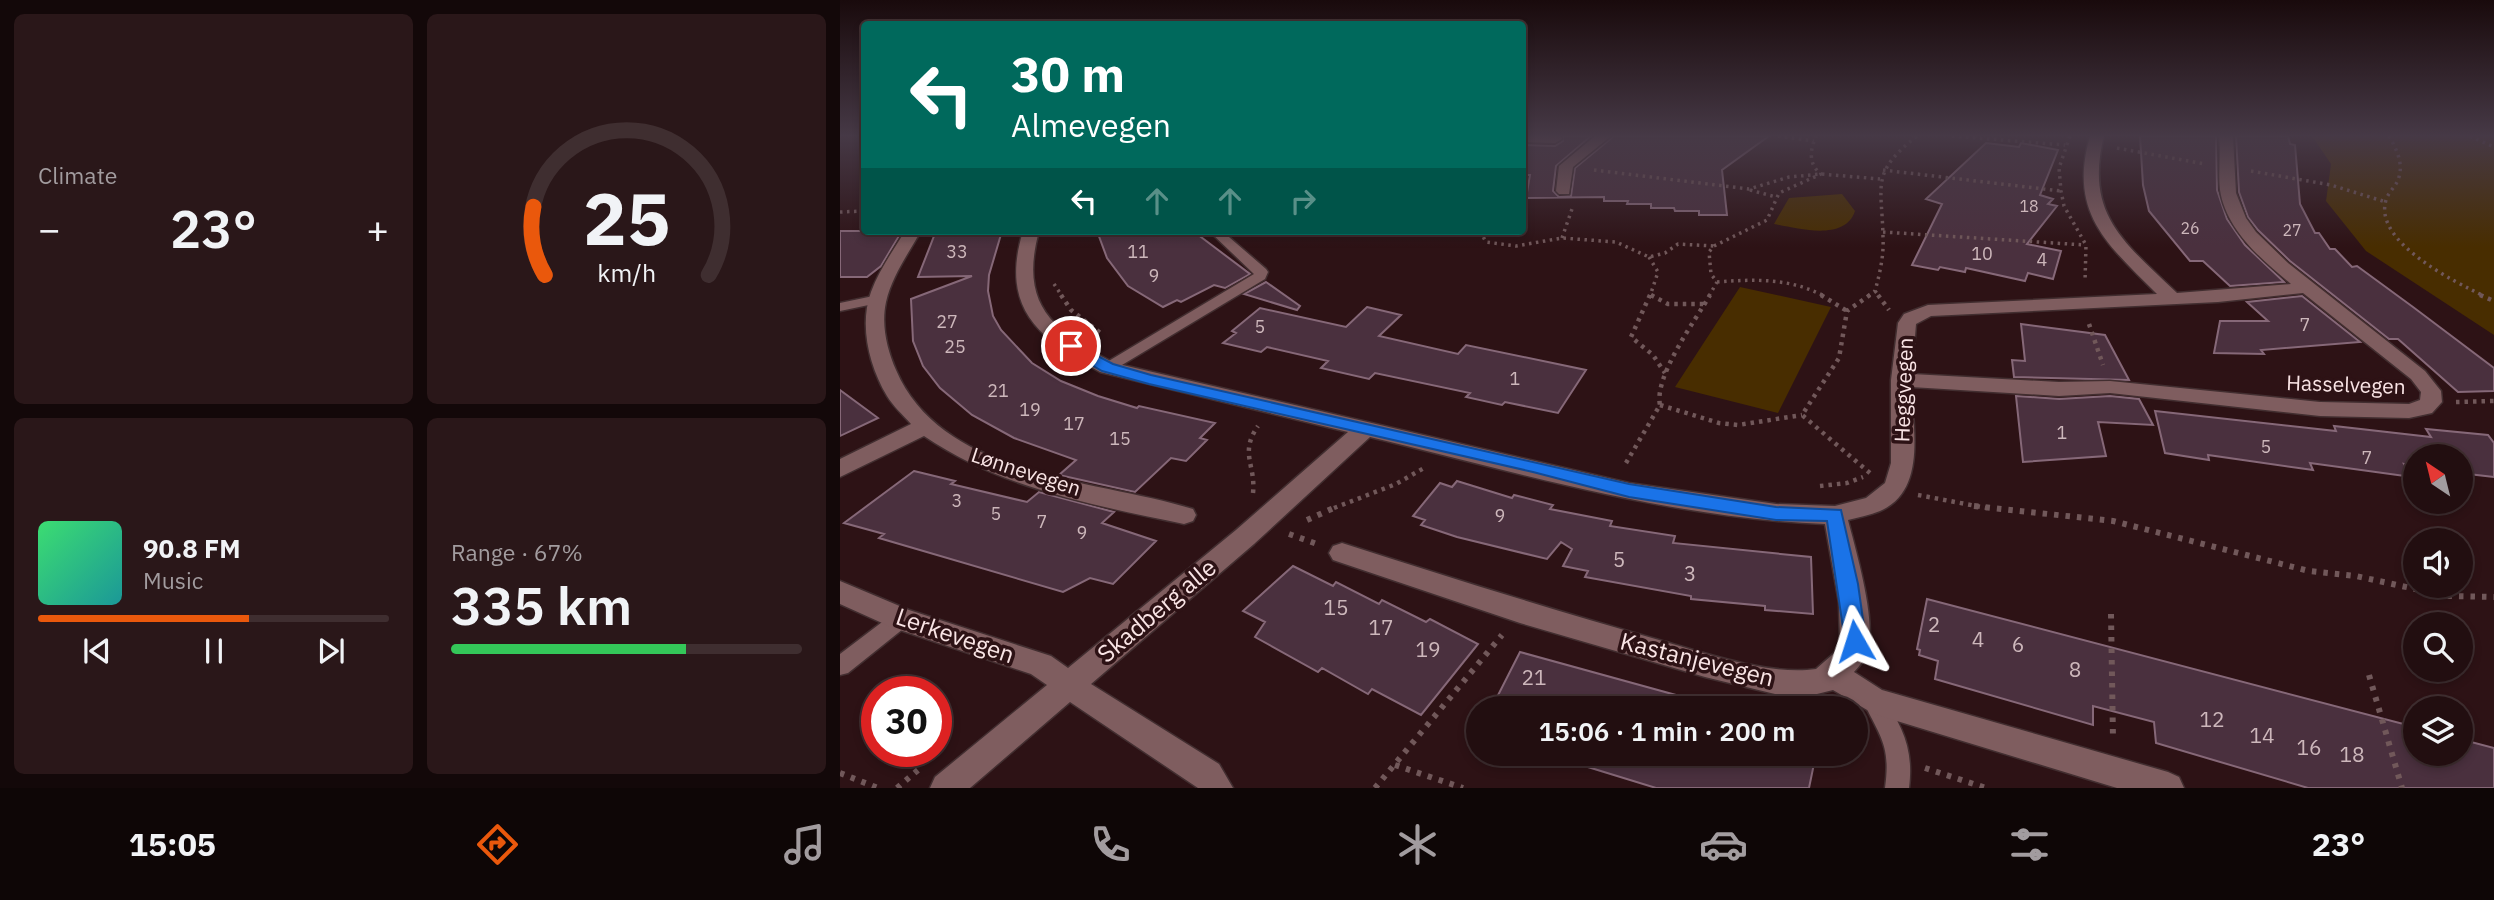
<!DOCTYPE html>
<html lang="en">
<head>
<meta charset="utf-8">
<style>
  body { margin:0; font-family:"IBM Plex Sans",sans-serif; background:#2a1719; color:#f1f3f6; height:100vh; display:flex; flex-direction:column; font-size:26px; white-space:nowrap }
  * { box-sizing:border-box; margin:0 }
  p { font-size:23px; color:#a29c9f }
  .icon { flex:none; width:38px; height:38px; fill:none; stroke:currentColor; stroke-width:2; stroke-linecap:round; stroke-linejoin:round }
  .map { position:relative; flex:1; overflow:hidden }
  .panel { display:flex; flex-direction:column; gap:14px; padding:14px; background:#130809; width:840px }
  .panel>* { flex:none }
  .banner { position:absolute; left:21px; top:21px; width:665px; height:214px; border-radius:7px; box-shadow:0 4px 10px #0003,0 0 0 2px #3f2e30; background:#00695c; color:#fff; overflow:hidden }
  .needle { width:46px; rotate:325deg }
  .fabs { position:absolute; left:1563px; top:444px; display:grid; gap:14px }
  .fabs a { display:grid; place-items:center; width:70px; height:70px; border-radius:50%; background:#220e10; box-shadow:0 4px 10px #0003,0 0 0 2px #3f2e30; font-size:35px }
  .speed { position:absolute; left:21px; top:676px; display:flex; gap:14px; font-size:35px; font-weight:700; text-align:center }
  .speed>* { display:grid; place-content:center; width:91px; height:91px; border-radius:50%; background:#220e10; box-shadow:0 4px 10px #0003,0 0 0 2px #3f2e30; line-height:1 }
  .speed .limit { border:10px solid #d22; background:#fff; color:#111 }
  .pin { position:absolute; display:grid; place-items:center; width:60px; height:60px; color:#fff; margin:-30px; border:4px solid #fff; border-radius:50%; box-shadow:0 2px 7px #0007 }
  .me { position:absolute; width:77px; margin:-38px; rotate:354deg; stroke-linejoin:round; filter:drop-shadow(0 0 5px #0008) }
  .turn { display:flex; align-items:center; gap:24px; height:147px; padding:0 35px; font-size:32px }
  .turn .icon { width:91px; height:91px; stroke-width:2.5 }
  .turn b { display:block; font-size:49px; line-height:60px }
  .lanes { display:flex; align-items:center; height:66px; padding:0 35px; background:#0003; justify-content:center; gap:35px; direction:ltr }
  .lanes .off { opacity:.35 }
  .big { font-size:52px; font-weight:600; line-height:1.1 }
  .panel .widget { flex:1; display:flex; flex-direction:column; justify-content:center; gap:10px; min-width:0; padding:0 24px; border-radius:10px; background:#2a1719 }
  .panel .dial { align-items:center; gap:0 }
  .dial svg { height:182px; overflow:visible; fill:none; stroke:#3f2e30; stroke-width:7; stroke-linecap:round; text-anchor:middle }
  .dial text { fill:#f1f3f6; stroke:none }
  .song { display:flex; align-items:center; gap:21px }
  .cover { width:84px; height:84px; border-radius:10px; background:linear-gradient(135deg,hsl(140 70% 55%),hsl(180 70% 35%)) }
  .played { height:7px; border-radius:4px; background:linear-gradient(90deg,#ea580c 60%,#3f2e30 60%) }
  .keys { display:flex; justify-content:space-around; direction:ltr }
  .heat { display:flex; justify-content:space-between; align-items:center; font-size:38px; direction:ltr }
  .charge { height:10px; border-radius:5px; background:linear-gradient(90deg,#34c759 67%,#3f2e30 0) }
  .panel .tiles { flex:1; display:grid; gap:14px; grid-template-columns:repeat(2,1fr) }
  .trip { position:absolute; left:626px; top:696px; width:402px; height:70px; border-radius:35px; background:#220e10; box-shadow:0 4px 10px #0003,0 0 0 2px #3f2e30; font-weight:600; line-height:70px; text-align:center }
  .menu { display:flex; height:112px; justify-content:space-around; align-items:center; background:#0e0606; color:#a29c9f }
  .menu .icon { width:49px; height:49px }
  .menu .current { color:#ea580c }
  .menu b { font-size:32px; color:#f1f3f6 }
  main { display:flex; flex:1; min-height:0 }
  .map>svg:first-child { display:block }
</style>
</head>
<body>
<main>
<section class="panel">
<div class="tiles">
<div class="widget"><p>Climate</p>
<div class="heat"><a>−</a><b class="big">23°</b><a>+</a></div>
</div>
<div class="widget dial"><svg viewBox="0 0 100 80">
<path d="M14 69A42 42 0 1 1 86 69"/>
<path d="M14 69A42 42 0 0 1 9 39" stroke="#ea580c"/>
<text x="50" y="56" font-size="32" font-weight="700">25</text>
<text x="50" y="72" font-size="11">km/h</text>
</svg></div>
<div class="widget">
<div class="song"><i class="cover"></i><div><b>90.8 FM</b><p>Music</p></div></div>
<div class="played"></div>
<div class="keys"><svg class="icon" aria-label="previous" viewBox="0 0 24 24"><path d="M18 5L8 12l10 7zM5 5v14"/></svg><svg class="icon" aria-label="pause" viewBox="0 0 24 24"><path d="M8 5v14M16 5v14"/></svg><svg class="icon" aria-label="next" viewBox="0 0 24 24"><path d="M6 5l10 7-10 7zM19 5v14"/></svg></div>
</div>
<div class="widget"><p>Range · 67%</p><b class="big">335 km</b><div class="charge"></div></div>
</div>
</section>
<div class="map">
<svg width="1654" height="788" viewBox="0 0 1654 788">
  <rect width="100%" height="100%" fill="#2d1215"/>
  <path fill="#482d00" d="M1472,136H1654V335L1526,251L1486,201L1491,164Z
    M1002,194L1015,211C1005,242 957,228 934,224L949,198Z
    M900,287L991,307L938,413L835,387Z"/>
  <path fill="#4a303e" stroke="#866878" stroke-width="2" d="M723,136H751L716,166L713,191L719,197L731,196L735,168L774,136H929L882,170L887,215H859V211H835L834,208H811V204H787L788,201H764V197L686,198L690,175H682V145L715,146L723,141Z
    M1300,136H1376L1377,190L1387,219L1405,245L1444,282L1390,286L1363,261H1350L1309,211L1303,185Z
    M1396,136H1448L1450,144L1455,145L1460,204L1475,233H1479L1490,249H1495L1512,267L1517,266L1573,307L1654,368V391L1618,392L1558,339H1549L1450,261L1418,230L1408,217L1399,192Z
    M1146,143L1179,147L1181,143L1218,150L1200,195L1213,199L1208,204L1217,206L1187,244L1221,251L1213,279L1188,273L1185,281L1126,268L1125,272L1100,267L1098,270L1072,265L1102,204L1086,199Z
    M0,231H62L41,266L27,277H0Z
    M96,231H162L149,275L148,291L153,316L161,330L192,363L221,381L258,396L297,408L299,406L375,423L360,438L367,440L346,461L331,458L295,492L219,475L236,460L174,438L132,415L100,388L83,366L73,341L71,299L132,276L78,277Z
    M257,231H353L410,274L385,288L374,285L341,302L337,300L323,307L288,286L267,258Z
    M426,282L460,306L457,310L404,294Z
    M1462,296L1520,342L1421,350L1424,354L1374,353L1380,321H1428L1407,302Z
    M527,307L561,315L539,336L618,354L626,345L746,370L718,413L665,402L662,405L626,397L630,393L535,373L529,379L481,368L488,361L427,347L421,352L383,343L396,333L392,331L420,308L506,327Z
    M1181,324L1265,335L1289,380L1174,377L1172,360L1185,361Z
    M0,390L38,418L0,436Z
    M1176,396L1219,399L1270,396L1299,399L1313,425L1258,422L1266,456L1183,462Z
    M1315,411L1496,431L1494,426L1591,437L1586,429L1648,435L1654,443V477L1620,473V457H1575V466L1564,464L1572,477L1470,463L1473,470L1368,455L1369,460L1325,453Z
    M74,471L115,481L111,484L187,502L199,492L274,512L262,523L316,541L273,584L250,578L223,592L39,538L44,534L4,523Z
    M617,481L672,498L674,495L713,505L710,509L772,521L770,526L835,536L833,543L971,557L973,614L925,610V606L851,599V596L745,577L748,571L723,566L732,549L721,542L707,559L617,537L581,525L585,520L573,516L600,483L612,487Z
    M453,566L493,586L496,582L539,604L542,600L586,622L590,619L638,644L581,715L532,689L528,694L482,668L478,672L415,637L425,622L403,611Z
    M1087,599L1575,727V754H1620V739L1654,748V788H1468L1316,743L1314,722L1253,706V725L1095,679L1098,661L1079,655L1080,650L1077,649Z
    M680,652L836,695L881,709H651Z
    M739,754H976L969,788H816L738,764Z"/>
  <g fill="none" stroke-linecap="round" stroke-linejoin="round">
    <g stroke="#422e30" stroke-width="3">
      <path id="lane" d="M369,231H382L426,269L428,272L425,279L272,371H262L259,368L262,365L414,274Z
        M38,295L45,299L43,302L0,311V303Z
        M61,611L68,613L71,619L68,625L8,673L0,675V654L54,613Z
        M1034,691L1042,694C1062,727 1074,748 1069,788H1045C1051,745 1040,737 1023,701L1026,694Z"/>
    </g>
    <g stroke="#422e30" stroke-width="3">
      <path id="street" d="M682,136H720L722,139L715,143L682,142Z
        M755,136H771L733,167L729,194H719L716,191L719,166Z
        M1250,136H1264C1244,215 1285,243 1337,293L1451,284C1422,260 1386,230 1380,190C1378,173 1381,154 1379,136H1393L1396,193L1406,218L1416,232L1448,263L1585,371L1601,391L1602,402L1592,413L1569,418L1480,416L1270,393L1219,396L1071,387C1073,427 1087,491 1040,511C1030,515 1019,517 1008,520C1016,551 1036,619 1028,649C1026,657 1020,666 1014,672L1042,690L1328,772L1339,777L1344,788H1277L1034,714L993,690L969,696L935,694L865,677L680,623L493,560L489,553L493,546L502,543C608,577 713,610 819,640C865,653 930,676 976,669L1000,648L999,603L985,524C830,518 679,473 530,437L414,544L251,684L379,764L393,788H358L230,702L130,788H90L95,777L207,685L191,674L51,627L0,604V581L69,610L211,656L228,668L396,530L508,432L260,372C197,338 160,307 183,231H199C179,305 212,330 274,363L789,483L936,504L995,506L1026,498L1045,483L1051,463V380L1058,323L1064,314L1088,305L1317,294C1267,244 1228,213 1250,136ZM1463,293L1571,379L1581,392L1580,400L1569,404L1480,402L1270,381L1219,382L1072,374L1076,324L1091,316L1378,302Z
        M65,231H81C68,254 52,276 46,302C41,325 47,349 56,370C102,478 256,479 353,509L356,515L353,521L344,524C254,505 162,489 84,436L0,477V459L71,424C63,415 53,406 47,396C29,366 19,325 31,292C39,270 53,251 65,231Z"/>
    </g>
    <path stroke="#71585a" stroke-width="3.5" stroke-dasharray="2.5 4.5" stroke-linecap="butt" d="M938,136L974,141
      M1112,136L1225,145
      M1230,136L1219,168L1221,191L1224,206L1246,245L1245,282
      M1549,136C1557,150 1565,166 1557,182C1554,188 1548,193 1546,200C1533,242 1615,282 1644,296
      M1630,136L1654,147
      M1277,148L1365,164
      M754,170L909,189L949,177L981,174L1040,179
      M1043,170L1221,191
      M1411,171L1491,185L1546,202
      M910,190L936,197
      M0,212L24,211
      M640,231L646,242L676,246L722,238L776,242L809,257L825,253L838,244L874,246
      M1043,232L1245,245
      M722,238L732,209
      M809,257L818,272L810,296
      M877,282C915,279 950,278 984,296
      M214,284L222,296
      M1035,291L1039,296
      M811,295L813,296
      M869,296L877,282L871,274L869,252L874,246L927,220L939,193L981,174C968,164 970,150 976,136
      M1028,296L1035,291C1040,273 1044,255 1043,237C1042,184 1030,173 1077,136"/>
    <path stroke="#71585a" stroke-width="4.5" stroke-dasharray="3.5 5" stroke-linecap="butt" d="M221,295L231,310L263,335
      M810,295L791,337L813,355L825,373
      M811,295L828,304H863
      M981,295L1007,311
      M1030,295L1007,311L999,358L962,415L1031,474
      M1038,295L1049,310
      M1640,295L1654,301
      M1249,324L1263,365
      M1616,402L1654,401
      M820,405L879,423L898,425L962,415
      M786,463L820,405C814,376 855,321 870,295
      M980,486L1007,483L1023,477
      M413,493C416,465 399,453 418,426
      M1078,495L1147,508
      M494,508L556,484L584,468"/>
    <path stroke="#71585a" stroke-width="6" stroke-dasharray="4.5 7" stroke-linecap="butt" d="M1134,506L1273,521L1469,571L1516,576L1607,596L1654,597
      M467,520L498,506
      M449,534L477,544
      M1271,614L1273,739
      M1529,675L1562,788
      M555,765L623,788
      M1085,768L1146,788
      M0,773L38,788
      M57,788L78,770
      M535,788L662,635"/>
    <use href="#lane" fill="#7f5d5f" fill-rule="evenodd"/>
    <use href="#street" fill="#7f5d5f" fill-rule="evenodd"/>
  </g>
  <linearGradient id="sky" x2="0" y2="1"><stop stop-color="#190a0c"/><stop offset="0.55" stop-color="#463946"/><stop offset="1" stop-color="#463946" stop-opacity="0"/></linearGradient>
  <rect width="1654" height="247" fill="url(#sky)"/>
  <path fill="#1a73e8" stroke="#114b97" stroke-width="2" d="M231,342L273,364L311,375L789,484L936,507L1001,510L1018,584L1026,641L1023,647L1015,650L1008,647L1005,641L987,521L936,520L789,497L693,472L309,384L262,371L226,350L224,346L226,343Z"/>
  <g text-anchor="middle" stroke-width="7" stroke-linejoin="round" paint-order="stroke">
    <g font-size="16" fill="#cdb7bb">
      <text x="1189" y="212">18</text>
      <text x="1350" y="234">26</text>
      <text x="1452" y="236">27</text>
    </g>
    <g font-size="18" fill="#cdb7bb">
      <text x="117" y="258">33</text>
      <text x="298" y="258">11</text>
      <text x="1142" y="260">10</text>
      <text x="1202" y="266">4</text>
      <text x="314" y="282">9</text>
      <text x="107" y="328">27</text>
      <text x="1465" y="331">7</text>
      <text x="420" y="333">5</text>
      <text x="115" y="353">25</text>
      <text x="675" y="385">1</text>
      <text x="158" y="397">21</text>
      <text x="190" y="416">19</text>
      <text x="234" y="430">17</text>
      <text x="1222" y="439">1</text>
      <text x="280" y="445">15</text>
      <text x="1426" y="453">5</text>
      <text x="1527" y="464">7</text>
      <text x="117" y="507">3</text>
      <text x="156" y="520">5</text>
      <text x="660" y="522">9</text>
      <text x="202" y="528">7</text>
      <text x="242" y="539">9</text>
    </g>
    <g font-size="21" fill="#f9e4e5" stroke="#2d1215">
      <text transform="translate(1506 385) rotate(2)" y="7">Hasselvegen</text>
      <text transform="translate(1064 390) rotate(-88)" y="7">Heggvegen</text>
      <text transform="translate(186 472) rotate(18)" y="7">Lønnevegen</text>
    </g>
    <g font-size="21" fill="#cdb7bb">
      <text x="779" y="567">5</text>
      <text x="850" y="581">3</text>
      <text x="496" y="615">15</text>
      <text x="1094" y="632">2</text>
      <text x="541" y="635">17</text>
      <text x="1138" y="647">4</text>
      <text x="1178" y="652">6</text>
      <text x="588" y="657">19</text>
      <text x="1235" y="677">8</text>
      <text x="694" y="685">21</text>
      <text x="1372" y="727">12</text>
      <text x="1422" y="743">14</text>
      <text x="1469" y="755">16</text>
      <text x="1512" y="762">18</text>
    </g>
    <g font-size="24" fill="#f9e4e5" stroke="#2d1215">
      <text transform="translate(317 611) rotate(-40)" y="8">Skadberg alle</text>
      <text transform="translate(115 636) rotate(19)" y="8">Lerkevegen</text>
      <text transform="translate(857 660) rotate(14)" y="8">Kastanjevegen</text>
    </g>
  </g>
</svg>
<div class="fabs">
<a><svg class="needle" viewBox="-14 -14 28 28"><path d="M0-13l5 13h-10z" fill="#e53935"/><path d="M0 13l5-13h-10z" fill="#a29c9f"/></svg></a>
<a><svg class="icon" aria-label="sound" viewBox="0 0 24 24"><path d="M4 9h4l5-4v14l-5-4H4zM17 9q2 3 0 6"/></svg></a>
<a><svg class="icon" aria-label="search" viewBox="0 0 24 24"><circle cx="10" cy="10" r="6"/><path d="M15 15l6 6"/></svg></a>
<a><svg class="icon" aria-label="layers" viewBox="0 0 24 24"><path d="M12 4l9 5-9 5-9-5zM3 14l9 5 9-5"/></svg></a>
</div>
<div class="speed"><div class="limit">30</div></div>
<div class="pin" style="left:231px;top:346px;background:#d93025"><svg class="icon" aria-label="arrive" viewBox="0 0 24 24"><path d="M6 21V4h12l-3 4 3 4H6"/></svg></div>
<svg class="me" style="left:1015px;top:641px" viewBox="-20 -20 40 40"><path d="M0-17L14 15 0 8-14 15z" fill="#1a73e8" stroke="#fff" stroke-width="4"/></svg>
<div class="trip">15:06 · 1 min · 200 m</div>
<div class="banner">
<div class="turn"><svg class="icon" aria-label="left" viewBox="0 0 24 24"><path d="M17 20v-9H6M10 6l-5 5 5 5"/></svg><div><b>30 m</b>Almevegen</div></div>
<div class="lanes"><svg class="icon" aria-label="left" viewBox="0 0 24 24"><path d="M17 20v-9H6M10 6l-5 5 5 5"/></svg><svg class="icon off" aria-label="ahead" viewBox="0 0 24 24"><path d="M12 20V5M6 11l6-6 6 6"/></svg><svg class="icon off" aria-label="ahead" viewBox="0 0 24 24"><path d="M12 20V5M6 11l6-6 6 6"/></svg><svg class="icon off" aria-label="right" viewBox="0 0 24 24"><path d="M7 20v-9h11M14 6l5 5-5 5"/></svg></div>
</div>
</div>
</main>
<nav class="menu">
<b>15:05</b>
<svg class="icon current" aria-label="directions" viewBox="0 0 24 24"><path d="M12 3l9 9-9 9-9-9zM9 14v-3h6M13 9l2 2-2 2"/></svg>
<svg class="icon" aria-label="music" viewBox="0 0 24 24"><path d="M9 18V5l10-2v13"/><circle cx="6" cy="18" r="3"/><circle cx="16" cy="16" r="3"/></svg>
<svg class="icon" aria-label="phone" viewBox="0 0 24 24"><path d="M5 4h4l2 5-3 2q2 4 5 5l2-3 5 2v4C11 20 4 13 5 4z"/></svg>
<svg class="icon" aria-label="climate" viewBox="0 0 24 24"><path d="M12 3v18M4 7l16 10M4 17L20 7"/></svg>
<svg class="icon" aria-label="car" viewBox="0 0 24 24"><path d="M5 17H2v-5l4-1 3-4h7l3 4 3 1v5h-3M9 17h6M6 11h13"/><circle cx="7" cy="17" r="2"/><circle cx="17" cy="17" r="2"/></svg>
<svg class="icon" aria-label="filters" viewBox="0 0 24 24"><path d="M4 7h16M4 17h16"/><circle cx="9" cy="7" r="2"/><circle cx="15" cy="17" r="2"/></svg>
<b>23°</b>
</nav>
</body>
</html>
